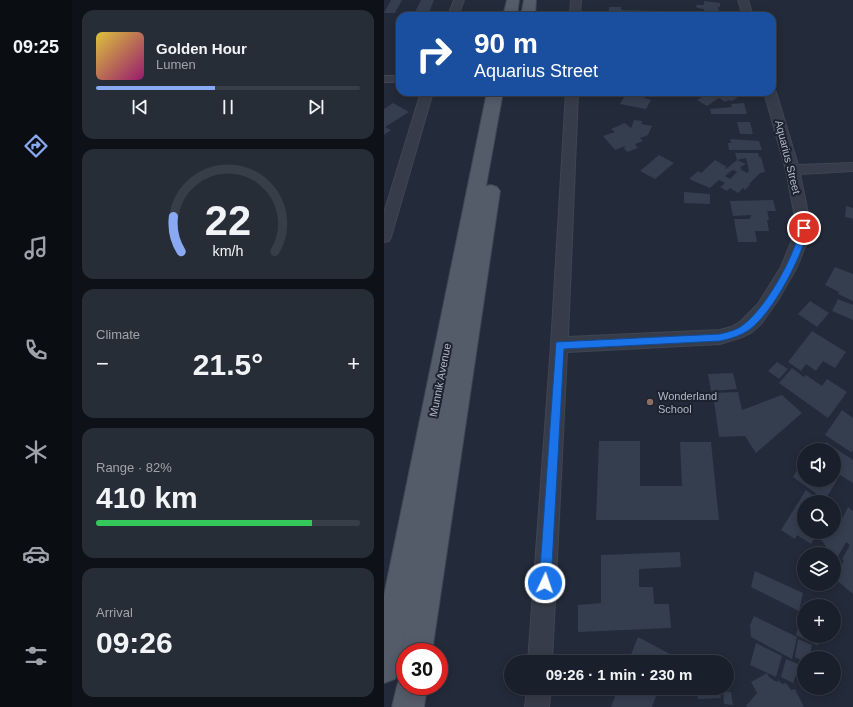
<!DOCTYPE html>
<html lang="en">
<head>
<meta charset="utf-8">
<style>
  body { margin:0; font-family:Helvetica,sans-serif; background:#272d37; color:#f1f3f6; height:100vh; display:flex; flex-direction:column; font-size:15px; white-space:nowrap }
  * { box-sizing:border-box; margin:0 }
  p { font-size:13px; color:#9fa3a9 }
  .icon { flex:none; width:22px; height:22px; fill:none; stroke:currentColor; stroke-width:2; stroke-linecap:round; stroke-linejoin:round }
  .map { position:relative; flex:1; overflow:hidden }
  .side { display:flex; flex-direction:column; gap:10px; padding:10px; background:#0e1218; width:312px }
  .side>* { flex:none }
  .hud { position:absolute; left:12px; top:12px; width:380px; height:84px; border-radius:12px; box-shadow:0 2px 10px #0003,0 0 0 1px #383e47; background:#1a4fa0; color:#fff; overflow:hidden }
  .tools { position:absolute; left:413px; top:443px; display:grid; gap:8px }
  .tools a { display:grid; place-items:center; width:44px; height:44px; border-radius:50%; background:#1a202b; box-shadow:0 2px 10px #0003,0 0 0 1px #383e47; font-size:20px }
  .speed { position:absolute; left:12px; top:643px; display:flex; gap:8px; font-size:20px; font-weight:700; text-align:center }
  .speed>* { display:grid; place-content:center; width:52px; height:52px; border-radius:50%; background:#1a202b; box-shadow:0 2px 10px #0003,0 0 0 1px #383e47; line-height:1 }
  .speed .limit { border:6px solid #d22; background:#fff; color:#111 }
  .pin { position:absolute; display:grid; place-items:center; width:34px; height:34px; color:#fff; margin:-17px; border:2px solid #fff; border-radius:50%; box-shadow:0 1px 4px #0007 }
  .me { position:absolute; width:44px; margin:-22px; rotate:3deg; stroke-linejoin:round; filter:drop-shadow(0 0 3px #0008) }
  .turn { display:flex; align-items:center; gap:14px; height:84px; padding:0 12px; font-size:18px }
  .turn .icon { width:52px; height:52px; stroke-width:2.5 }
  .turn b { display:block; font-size:28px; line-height:34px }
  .big { font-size:30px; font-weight:600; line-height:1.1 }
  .side .card { flex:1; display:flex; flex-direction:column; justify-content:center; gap:6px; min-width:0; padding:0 14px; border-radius:12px; background:#272d37 }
  .side .dial { align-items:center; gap:0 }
  .dial svg { height:104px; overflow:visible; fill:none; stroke:#383e47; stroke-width:7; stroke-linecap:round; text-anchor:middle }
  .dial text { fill:#f1f3f6; stroke:none }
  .song { display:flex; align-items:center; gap:12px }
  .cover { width:48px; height:48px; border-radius:6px; background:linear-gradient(135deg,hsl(50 70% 55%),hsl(320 70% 35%)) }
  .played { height:4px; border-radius:2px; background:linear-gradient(90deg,#89a9f2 45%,#383e47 45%) }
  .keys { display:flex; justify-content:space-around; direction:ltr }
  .heat { display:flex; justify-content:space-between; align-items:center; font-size:22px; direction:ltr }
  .charge { height:6px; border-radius:3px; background:linear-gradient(90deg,#34c759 82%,#383e47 0) }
  .trip { position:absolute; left:120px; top:655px; width:230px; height:40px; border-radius:20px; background:#1a202b; box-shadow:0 2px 10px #0003,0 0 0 1px #383e47; font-weight:600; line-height:40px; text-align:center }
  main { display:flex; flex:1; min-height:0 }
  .tabs { display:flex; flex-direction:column; width:72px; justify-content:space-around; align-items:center; background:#0a0d11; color:#9fa3a9 }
  .tabs .icon { width:28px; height:28px }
  .tabs .current { color:#89a9f2 }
  .tabs b { font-size:18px; color:#f1f3f6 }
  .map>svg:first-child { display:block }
</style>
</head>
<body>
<main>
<nav class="tabs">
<b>09:25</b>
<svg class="icon current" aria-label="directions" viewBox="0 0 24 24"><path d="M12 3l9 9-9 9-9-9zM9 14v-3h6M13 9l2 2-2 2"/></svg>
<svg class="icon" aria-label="music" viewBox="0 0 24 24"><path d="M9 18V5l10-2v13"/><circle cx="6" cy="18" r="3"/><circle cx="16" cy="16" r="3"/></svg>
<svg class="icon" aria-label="phone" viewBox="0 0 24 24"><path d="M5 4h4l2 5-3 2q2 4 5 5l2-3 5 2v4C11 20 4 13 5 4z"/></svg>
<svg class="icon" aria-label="climate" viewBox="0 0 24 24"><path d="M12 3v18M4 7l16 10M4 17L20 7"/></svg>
<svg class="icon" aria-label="car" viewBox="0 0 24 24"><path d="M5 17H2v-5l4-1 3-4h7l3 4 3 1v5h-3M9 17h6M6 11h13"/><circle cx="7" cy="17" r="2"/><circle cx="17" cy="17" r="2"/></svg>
<svg class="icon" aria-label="filters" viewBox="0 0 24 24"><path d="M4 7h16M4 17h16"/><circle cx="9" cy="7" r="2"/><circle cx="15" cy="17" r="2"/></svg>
</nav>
<section class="side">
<div class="card">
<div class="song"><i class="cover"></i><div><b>Golden Hour</b><p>Lumen</p></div></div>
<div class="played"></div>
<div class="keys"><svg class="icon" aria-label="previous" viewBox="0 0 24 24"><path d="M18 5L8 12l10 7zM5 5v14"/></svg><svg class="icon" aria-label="pause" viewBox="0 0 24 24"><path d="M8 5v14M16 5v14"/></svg><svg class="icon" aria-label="next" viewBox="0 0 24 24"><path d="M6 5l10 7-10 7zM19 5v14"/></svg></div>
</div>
<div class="card dial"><svg viewBox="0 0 100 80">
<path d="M14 69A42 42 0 1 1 86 69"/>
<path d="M14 69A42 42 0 0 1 8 42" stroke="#89a9f2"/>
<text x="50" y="56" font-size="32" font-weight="700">22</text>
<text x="50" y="72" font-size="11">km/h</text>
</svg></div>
<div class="card"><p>Climate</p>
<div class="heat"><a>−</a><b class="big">21.5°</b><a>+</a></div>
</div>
<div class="card"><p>Range · 82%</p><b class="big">410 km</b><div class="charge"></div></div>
<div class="card"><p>Arrival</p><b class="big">09:26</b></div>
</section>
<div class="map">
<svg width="469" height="707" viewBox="0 0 469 707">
  <rect width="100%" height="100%" fill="#232a39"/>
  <path fill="#353e4f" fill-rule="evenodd" d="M7,0H18L11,13H0Z
    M37,0H50L44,15L47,16H29Z
    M320,1L336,3V7H334L336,16H321L320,9L313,8L312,5H320Z
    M225,7H237V10L277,11V16H225Z
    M243,92H264L260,98L267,100L262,109L236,104Z
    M327,92H357L352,96L354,97L348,101L345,100L341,102L335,98L323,106L313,100Z
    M9,103L25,112L1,127L7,130L0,135V109Z
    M360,103L363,114H327L326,109L348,107L347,104Z
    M250,120L258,121L257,124L268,126L264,135L256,138L259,141L251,144L254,148L243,152L240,148L242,146L231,150L219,136L231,132L227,129L241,123L247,128Z
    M353,122H366L369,134H356Z
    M346,139L375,141L378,150H345L344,143H347Z
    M351,153H374L375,157H377L381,172L376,173L365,184L366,185L361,190L359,188L354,193L346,188L343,191L336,187L341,183L335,180L326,188L305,179L314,171L317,173L331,160L343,167L341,168L342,169L353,160L362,164L356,167L358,168L356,169L363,173L365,171L362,158L353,160ZM350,170L353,172L346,179L341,176L347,171Z
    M275,155L290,163L271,179L256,171Z
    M300,192L326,194V204L300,203Z
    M389,200L392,211H384L383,209L385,220H383L385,231H371L373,242H354L350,219H366L367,215L349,216L346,201Z
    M462,206L469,208V219L461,217Z
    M451,267L469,274V301L454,294L455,292L441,285Z
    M454,299L469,305V320L448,311Z
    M426,301L445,313L433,327L414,314Z
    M428,331L462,352L451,368L439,361L432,371L422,364L417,371L404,362Z
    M393,362L404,369L395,379L384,371Z
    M408,368L420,377L422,375L438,386L443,379L463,392L444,418L395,383Z
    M349,373L353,389L327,391L324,374Z
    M354,392L358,410L398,395L418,413L372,453L361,436L335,437L329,393Z
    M458,410L469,418V450L467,452L441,435Z
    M215,441H256V486H298L296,442H327L335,520H212Z
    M442,442L469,460V483L456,475L441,500L409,477L420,458V480H450V450H437Z
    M422,490L435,500L434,502H420V532H431L429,536L430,539L427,544L413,535L411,539L397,530Z
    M464,507L469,511V594L450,578L460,560L458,559L466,545L462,542L452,560L450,559V554H444L439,550L442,547L439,542L433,537L436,532H450V521L455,525Z
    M296,552L297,567L255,569V587H269L270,604H285L287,628L194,632V605L217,603V555Z
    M371,571L419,593L415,611L367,587Z
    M370,616L413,637L408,659L367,637L366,625Z
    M415,621L420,624V636H436L434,646L412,635Z
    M254,637L286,654L284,662H244Z
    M414,639L428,645L425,658H420V662L411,657Z
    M372,643L398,656L392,677L366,665Z
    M402,659L416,665L409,683L397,677Z
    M383,673L385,677L391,681L395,682L394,679L398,684L402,683L407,690L411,689L420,707H363L362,706L373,693L367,682Z
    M234,688H275L268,707H227Z
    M313,688H344V689L336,690L337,698L314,699Z
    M339,691L347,692L349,705L340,704Z"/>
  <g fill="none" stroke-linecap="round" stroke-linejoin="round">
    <g stroke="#3f4652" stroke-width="2">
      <path id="street" d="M70,0H80L74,16H64Z
        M187,0H197L196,16H186Z
        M354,0H364L369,16H359Z
        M0,76H16V82H0Z
        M388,89L392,92L414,165L469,163V171L416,174L427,228L424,239L413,267L394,300L377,324L368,332L358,337L336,344L183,352L168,662H144L167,345L182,92H194L184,337L336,330L347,327L356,322L374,304L397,267L413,228L402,170L380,92H388Z
        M37,92H49L7,237L5,241L0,242V213Z
        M143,688H167L165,707H141Z"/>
    </g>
    <g stroke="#3f4652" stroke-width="2">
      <path id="primary" d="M123,0H135L133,16H119Z
        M140,0H152L151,16H137Z
        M103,92H119L102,186L107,185L113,187L116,191L48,652H21V659L18,652L23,623L15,668L11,679L0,683V595Z
        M21,674V686H43L40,707H8L13,686L17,675Z"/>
    </g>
    <use href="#street" fill="#363c49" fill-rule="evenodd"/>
    <use href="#primary" fill="#545b69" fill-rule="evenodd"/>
  </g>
  <path fill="#1a73e8" stroke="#114b97" d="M420,225L424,228C419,256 388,314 365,330C356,336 346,339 336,341L180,349L167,583L165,587L161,588L157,587L155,583L172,342L336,334C344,332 353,330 359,325C382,308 411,256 416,228Z"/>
  <circle fill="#8d6e63" stroke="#1c222e" stroke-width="1.5" cx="266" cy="402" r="4"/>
  <g text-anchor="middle" stroke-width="4" stroke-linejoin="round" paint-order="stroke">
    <g font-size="11" fill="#b1b7c5" stroke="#1c222e">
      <text transform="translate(404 157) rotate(76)" y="4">Aquarius Street</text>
      <text transform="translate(56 380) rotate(-79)" y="4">Munnik Avenue</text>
    </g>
    <g font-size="11" fill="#b1b7c5" stroke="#1c222e" text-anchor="start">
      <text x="274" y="400">Wonderland<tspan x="274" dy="13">School</tspan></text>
    </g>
  </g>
</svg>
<div class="tools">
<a><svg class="icon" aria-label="sound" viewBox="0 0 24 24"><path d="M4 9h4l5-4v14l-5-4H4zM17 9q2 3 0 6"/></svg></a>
<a><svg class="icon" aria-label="search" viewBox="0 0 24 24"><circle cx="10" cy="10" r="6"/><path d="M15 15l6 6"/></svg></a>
<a><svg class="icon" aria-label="layers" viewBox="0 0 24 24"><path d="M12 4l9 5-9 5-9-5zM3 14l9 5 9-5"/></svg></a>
<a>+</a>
<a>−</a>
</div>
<div class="speed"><div class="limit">30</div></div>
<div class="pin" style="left:420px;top:228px;background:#d93025"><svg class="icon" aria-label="arrive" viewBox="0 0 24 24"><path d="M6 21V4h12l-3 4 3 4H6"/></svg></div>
<svg class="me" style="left:161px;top:583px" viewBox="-20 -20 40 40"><circle r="17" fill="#1a73e8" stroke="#fff" stroke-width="3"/><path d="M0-11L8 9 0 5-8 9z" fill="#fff"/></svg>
<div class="trip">09:26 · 1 min · 230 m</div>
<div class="hud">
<div class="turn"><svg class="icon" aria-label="right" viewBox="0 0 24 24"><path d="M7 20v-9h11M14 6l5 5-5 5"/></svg><div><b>90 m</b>Aquarius Street</div></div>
</div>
</div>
</main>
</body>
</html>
